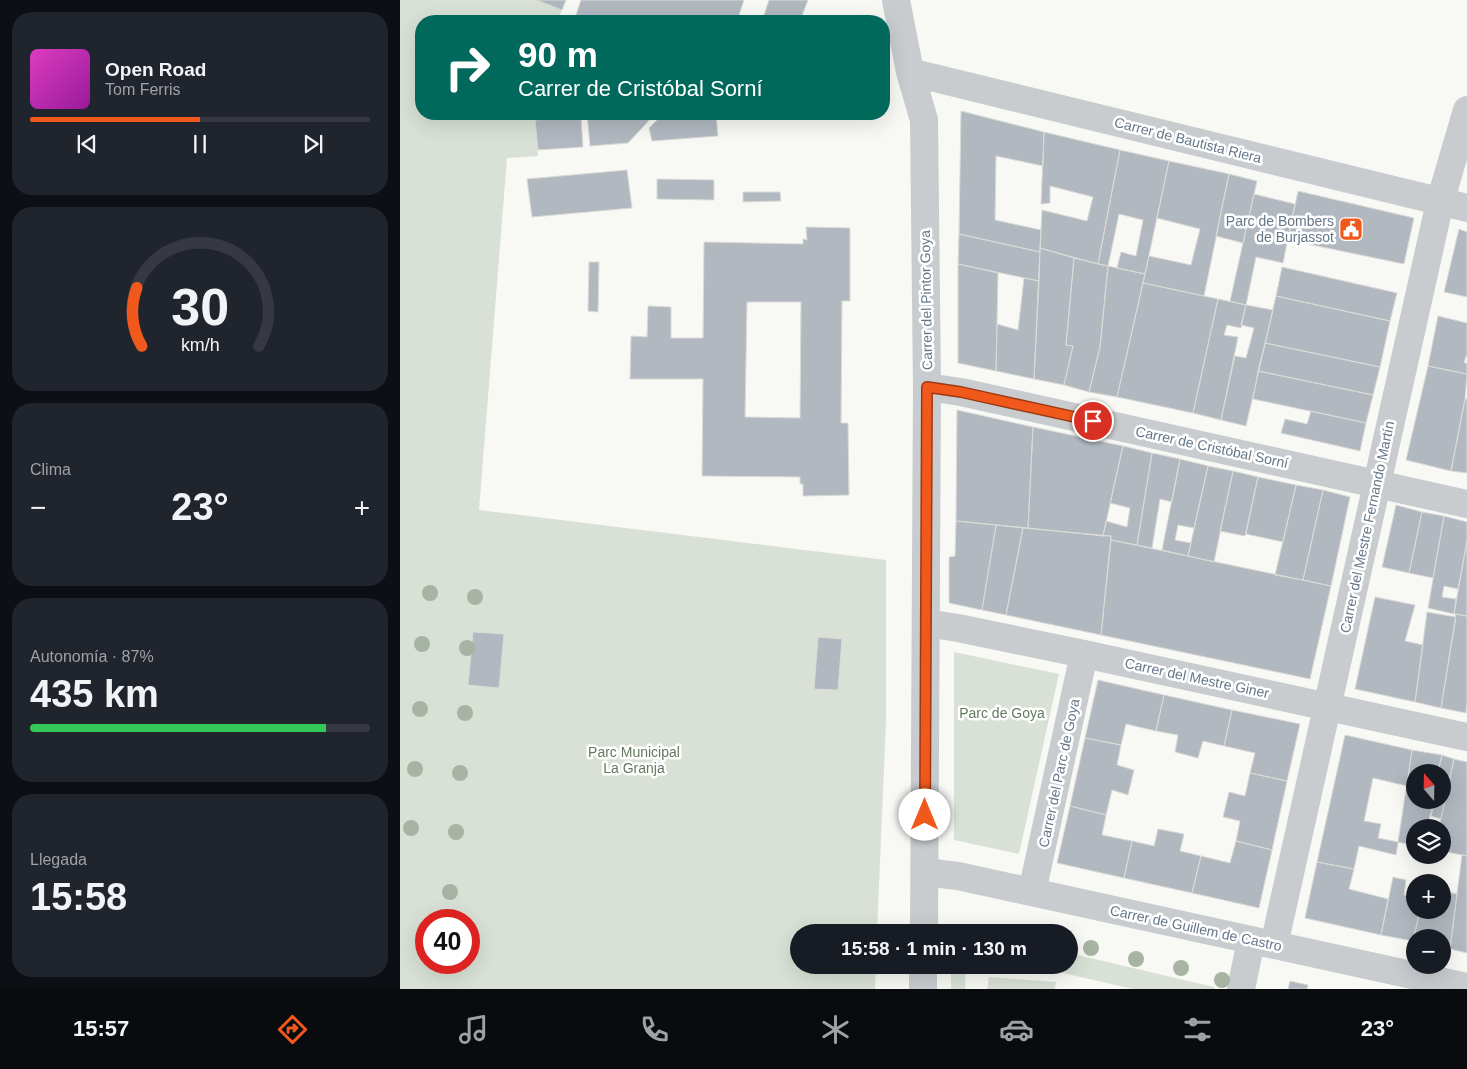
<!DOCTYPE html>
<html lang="es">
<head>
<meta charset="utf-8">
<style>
  body { margin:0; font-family:Helvetica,sans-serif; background:#20242c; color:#f1f3f6; height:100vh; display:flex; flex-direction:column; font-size:19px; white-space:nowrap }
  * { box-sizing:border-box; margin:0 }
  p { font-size:16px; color:#9ea1a6 }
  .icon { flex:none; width:28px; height:28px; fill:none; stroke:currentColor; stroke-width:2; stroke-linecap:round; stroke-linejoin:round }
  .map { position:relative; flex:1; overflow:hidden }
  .sheet { display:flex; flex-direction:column; gap:12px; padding:12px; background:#0d0f14; width:400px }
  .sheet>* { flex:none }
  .hud { position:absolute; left:15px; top:15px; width:475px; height:105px; border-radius:20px; box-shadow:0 5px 20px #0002; background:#00695c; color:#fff; overflow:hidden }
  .needle { width:32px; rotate:340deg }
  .controls { position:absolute; left:1006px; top:764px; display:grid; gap:10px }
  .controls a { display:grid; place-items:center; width:45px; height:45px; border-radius:50%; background:#171b24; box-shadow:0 5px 20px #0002; font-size:25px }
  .speed { position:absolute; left:15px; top:909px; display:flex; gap:10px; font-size:25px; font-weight:700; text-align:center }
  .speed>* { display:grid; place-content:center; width:65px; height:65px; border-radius:50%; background:#171b24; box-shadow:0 5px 20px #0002; line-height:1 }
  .speed .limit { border:8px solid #d22; background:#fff; color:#111 }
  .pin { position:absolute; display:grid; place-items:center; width:42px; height:42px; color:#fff; margin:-21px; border:2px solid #fff; border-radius:50%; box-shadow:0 1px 5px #0007 }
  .me { position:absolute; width:55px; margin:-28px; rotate:0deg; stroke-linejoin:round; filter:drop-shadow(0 0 4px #0008) }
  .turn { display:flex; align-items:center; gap:18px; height:105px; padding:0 20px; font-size:22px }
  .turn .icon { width:65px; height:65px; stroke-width:2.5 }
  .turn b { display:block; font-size:35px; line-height:42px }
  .big { font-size:38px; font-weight:800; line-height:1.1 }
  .sheet .widget { flex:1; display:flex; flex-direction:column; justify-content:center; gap:8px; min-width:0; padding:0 18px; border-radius:20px; background:#20242c }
  .sheet .dial { align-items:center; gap:0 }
  .dial svg { height:130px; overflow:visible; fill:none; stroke:#363941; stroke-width:7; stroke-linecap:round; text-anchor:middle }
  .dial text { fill:#f1f3f6; stroke:none }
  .song { display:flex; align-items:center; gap:15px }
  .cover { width:60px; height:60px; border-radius:8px; background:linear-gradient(135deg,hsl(310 70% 55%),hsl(300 70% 35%)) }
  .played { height:5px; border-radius:2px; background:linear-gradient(90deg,#f1581c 50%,#363941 50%) }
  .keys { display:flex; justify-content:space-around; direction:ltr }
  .heat { display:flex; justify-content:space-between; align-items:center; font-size:28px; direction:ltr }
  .charge { height:8px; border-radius:4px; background:linear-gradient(90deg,#34c759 87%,#363941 0) }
  .trip { position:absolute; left:390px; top:924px; width:288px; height:50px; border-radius:25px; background:#171b24; box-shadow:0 5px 20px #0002; font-weight:800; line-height:50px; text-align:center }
  .tabs { display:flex; height:80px; justify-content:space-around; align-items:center; background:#090b0e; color:#9ea1a6 }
  .tabs .icon { width:35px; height:35px }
  .tabs .active { color:#f1581c }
  .tabs b { font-size:22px; color:#f1f3f6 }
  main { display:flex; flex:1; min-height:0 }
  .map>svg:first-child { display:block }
</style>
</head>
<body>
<main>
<section class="sheet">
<div class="widget">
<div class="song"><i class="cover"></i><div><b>Open Road</b><p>Tom Ferris</p></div></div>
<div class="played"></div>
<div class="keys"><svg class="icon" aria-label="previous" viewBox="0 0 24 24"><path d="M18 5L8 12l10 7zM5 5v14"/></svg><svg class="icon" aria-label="pause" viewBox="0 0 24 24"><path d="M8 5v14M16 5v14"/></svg><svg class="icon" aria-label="next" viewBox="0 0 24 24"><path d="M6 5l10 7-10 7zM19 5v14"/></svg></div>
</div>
<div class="widget dial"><svg viewBox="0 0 100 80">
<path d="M14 69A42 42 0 1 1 86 69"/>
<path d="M14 69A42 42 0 0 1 11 33" stroke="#f1581c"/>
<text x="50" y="56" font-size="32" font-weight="700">30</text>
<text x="50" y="72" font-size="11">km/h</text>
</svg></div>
<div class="widget"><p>Clima</p>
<div class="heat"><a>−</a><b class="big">23°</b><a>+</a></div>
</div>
<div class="widget"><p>Autonomía · 87%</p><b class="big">435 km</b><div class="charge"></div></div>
<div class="widget"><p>Llegada</p><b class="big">15:58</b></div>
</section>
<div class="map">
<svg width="1067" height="989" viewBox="0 0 1067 989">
  <rect width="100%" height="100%" fill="#f8f8f5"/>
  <path fill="#d9e1d6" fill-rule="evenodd" d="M0,0H136L162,10L157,21H21V114H135L138,156L107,158L79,510L486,560V722L477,932H399V965H476L475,989H0ZM26,920H69V962H26Z
    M554,652L659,674L619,854L554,840Z
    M669,953L814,987L815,989H733L628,965H669Z
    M551,965H566L565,989H551Z
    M589,977L656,982L655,989H587Z"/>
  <path fill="#b1b8bf" stroke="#dadad7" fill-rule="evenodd" d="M136,0H166L162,10Z
    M181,0H344L337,21H174Z
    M369,0H408L400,21H362Z
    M561,111L644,132L643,166L596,156L595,220L641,230L640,252L559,234Z
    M187,114H255L228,143L190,146Z
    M263,114H316L318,136L252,141L249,128Z
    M181,117L183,147L138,150L135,120Z
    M644,132L720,150L698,264L640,248L642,210L687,221L693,197L650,186V203L641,204Z
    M720,150L769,161L745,274L717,268L721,252L736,256L743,220L719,214L708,266L698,264Z
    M769,161L829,174L804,296L743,283L749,256L791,265L800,229L757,218Z
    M227,170L232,208L132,217L127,179Z
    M829,174L857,181L843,243L816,236Z
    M257,179L314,180V200L257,199Z
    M898,191L1014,218L1004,264L888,240Z
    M343,192H380L381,201L343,202Z
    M854,194L895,204L883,263L856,257L846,305L830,301Z
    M406,227L450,228V301H442L441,423H448L449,495L403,496V484H400V477L302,476L303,379H230L231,336L247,337L248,306L271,307V338H303L304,242L403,244V239L407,240ZM347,302H401L400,418L345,417Z
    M1059,229L1067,232V297L1044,292Z
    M559,234L640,252L639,281L558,264Z
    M640,248L674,258L666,345L673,346L664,385L634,379Z
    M674,258L708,266L700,347L689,392L664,385L673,346L666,345Z
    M189,262H199L198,312L188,311Z
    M558,264L598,273L596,371L558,363Z
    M708,266L745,274L717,397L689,392L700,347Z
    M882,267L997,293L990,321L876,296Z
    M624,278L639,281L634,379L596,371L597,324L618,330Z
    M743,283L818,299L793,413L717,397Z
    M876,296L990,321L980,367L865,343Z
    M818,299L846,305L841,328L827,325L824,335L838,337L821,420L793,413Z
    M846,305L873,310L846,426L821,420L835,356L846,358L854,328L841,325Z
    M1038,316L1067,323V356H1066L1064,363H1067V374L1028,366Z
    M865,343L980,367L973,395L858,371Z
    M1028,366L1067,374L1065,399L1051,471L1006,460Z
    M858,371L973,395L966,423L853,399Z
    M1065,399H1067V473L1051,471Z
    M557,410L633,427L628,528L556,521Z
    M911,411L966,423L960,451L881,433L885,419L907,424Z
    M633,427L723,446L703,536L628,528Z
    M723,446L752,453L737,545L711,540V536H703L706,521L727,527L730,508L710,503Z
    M752,453L780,459L772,502L760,499L752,548L737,545Z
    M780,459L808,466L794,528L778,525L775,540L791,543L788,556L762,550Z
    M808,466L833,471L814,562L788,556Z
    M833,471L858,477L845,536L820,531Z
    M858,477L896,485L883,542L846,534Z
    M896,485L923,490L903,580L875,575Z
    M923,490L950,497L931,586L903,580Z
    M996,505L1022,512L1009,573L982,567Z
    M1022,512L1044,516L1033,578L1009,573Z
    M1044,516L1067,522V541L1058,589L1044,586L1042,597L1056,599L1054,614L1028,608Z
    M556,521L596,525L582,610L549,603V557L555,556Z
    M596,525L623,528L606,615L582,610Z
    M623,528L711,536L701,635L606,615Z
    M711,540L931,586L910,679L701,635Z
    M1067,541V616L1054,614Z
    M975,597L1015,605L1005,641L1023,645L1015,702L955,689Z
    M1027,612L1056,617L1041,708L1015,702Z
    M1056,614L1067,616V702L1066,713L1041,708Z
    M73,632L104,634L99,688L68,685Z
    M418,637L442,639L438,690L414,689Z
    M698,680L764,695L756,731L726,724L721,745L685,738Z
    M764,695L832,710L824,746L803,741L798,758L775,752L778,735L756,731Z
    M832,710L900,724L887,781L850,773L855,753L824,746Z
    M945,735L1012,750L1007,786L973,778L964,821L981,824L978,838L998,842L996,855L959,846L954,869L917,862Z
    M685,738L721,745L717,765L734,770L728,795L712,790L706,815L670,806Z
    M1012,750L1042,755L1038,772H1015V800H1035L1026,828H1015V846L998,842Z
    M1042,755L1054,759L1041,819L1031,816L1035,800H1042V772H1038Z
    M1054,759L1067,762V856L1042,851V828H1039Z
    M850,773L887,781L872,850L836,841L840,821L823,817L829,792L845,796Z
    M670,806L706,815L702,835L732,841L724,878L657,863Z
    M758,829L784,834L780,851L801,856L792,893L724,878L732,841L754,846Z
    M836,841L872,850L859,908L792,893L801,856L830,863Z
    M1062,855L1067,856V953L1050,949Z
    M917,862L954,869L949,889L988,899L981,935L905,918Z
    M993,877L1006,880L1004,895L1014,897L1015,893V910H1020L1013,941L981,935Z
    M1047,892L1057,894L1050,949L1042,948V938H1015V942L1013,941L1020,910H1042Z
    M890,981L908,985L907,989H888Z"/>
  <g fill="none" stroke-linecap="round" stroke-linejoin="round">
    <path stroke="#c8cccf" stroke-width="28" d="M496,0L510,72L524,120L527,387L524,932
      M510,72L1067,208
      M527,387L561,392L1067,504
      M526,623L558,628L684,654L1067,737
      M525,872L558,876L1067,987
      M632,892L684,654
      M874,945L1040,202L1067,110
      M523,989V965
      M841,989L851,941"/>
  </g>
  <g fill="#a7b3a3">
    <circle cx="30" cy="593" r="8"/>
    <circle cx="75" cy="597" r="8"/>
    <circle cx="22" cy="644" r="8"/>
    <circle cx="67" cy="648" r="8"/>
    <circle cx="20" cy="709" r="8"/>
    <circle cx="65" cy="713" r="8"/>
    <circle cx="15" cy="769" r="8"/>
    <circle cx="60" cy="773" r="8"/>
    <circle cx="11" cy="828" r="8"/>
    <circle cx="56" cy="832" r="8"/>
    <circle cx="50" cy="892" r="8"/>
    <circle cx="691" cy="948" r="8"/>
    <circle cx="736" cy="959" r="8"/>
    <circle cx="781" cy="968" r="8"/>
    <circle cx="822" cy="980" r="8"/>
  </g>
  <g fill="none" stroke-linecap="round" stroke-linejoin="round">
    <g stroke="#9d3912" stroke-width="12">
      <path id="route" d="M525,815L527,387L561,392L693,421"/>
    </g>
    <use href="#route" stroke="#f1581c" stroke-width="9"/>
  </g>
  <defs>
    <g id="civic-square" transform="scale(1.25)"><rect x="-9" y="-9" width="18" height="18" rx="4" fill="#f1581c" stroke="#fff"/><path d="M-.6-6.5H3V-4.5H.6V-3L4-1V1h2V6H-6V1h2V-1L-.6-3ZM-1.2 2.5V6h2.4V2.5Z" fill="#fff"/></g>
  </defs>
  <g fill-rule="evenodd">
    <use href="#civic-square" x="951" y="229"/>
  </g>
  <g text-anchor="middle" stroke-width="5" stroke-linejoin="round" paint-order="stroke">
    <g font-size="14" fill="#657789" stroke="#fff">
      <text transform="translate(788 140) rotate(14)" y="5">Carrer de Bautista Riera</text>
      <text transform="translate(526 300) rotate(-91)" y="5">Carrer del Pintor Goya</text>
      <text transform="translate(812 447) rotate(12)" y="5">Carrer de Cristóbal Sorní</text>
      <text transform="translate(967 527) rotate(-78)" y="5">Carrer del Mestre Fernando Martín</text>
      <text transform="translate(797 678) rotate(12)" y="5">Carrer del Mestre Giner</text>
      <text transform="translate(659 773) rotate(-78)" y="5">Carrer del Parc de Goya</text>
      <text transform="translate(796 928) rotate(12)" y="5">Carrer de Guillem de Castro</text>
    </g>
    <g font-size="14" fill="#657789" stroke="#fff" text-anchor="end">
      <text x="934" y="226">Parc de Bombers<tspan x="934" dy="16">de Burjassot</tspan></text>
    </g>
    <g font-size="14" fill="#647a60" stroke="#fff">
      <text x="602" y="718">Parc de Goya</text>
      <text x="234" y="757">Parc Municipal<tspan x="234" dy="16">La Granja</tspan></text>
    </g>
  </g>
</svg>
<div class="controls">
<a><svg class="needle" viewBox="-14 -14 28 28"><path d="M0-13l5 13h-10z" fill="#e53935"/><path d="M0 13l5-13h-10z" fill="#9ea1a6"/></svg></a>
<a><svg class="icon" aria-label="layers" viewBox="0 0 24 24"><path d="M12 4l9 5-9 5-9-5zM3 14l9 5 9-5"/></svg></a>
<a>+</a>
<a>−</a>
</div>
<div class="speed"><div class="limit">40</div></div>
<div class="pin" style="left:693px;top:421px;background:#d93025"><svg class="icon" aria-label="arrive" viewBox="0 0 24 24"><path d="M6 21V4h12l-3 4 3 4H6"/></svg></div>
<svg class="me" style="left:525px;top:815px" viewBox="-20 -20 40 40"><circle r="19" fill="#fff"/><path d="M0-13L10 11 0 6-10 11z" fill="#f1581c"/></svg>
<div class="trip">15:58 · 1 min · 130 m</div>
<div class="hud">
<div class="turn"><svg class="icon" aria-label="right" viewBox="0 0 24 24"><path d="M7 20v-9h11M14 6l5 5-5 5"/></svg><div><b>90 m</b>Carrer de Cristóbal Sorní</div></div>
</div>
</div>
</main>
<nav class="tabs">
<b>15:57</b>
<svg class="icon active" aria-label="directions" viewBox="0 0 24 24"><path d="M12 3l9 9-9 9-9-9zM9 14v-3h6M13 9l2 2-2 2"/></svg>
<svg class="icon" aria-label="music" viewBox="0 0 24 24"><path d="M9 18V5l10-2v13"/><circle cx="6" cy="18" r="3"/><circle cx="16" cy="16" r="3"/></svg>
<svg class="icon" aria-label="phone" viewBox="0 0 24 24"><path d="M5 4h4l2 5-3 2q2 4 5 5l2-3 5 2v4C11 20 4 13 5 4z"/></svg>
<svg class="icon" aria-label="climate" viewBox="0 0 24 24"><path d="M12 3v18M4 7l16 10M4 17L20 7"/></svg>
<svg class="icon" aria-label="car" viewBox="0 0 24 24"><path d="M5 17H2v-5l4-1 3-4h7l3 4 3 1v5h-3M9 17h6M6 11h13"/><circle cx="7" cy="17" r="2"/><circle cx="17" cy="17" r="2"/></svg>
<svg class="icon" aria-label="filters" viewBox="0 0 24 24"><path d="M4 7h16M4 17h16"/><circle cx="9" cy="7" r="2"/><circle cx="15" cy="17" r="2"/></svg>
<b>23°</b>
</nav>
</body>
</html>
